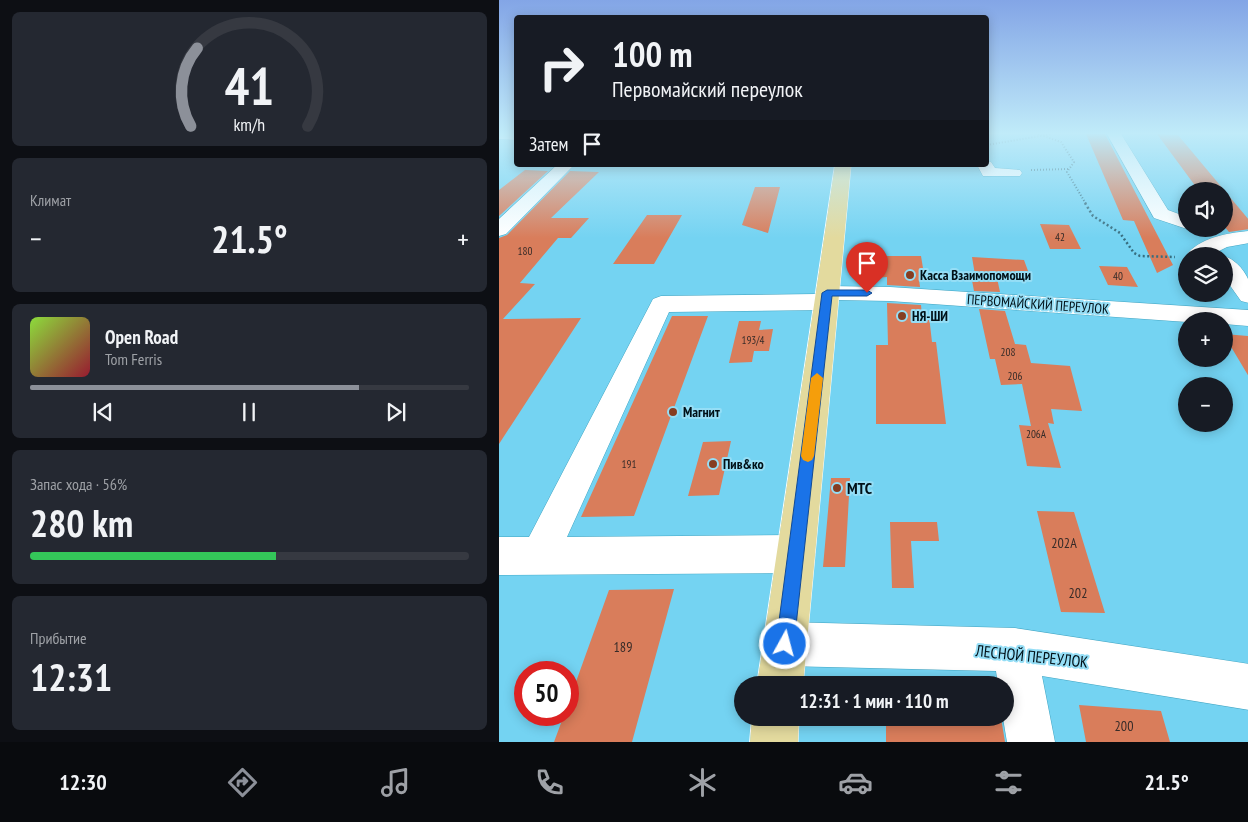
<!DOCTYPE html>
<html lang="ru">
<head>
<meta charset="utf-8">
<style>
  body { margin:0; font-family:"PT Sans Narrow",sans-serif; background:#242831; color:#f1f3f6; height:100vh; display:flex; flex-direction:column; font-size:19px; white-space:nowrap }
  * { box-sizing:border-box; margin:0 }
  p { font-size:16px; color:#9ea1a6 }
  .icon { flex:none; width:28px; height:28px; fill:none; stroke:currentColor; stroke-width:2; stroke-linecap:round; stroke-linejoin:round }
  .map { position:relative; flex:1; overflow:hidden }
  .side { display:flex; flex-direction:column; gap:12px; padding:12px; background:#0d0f14; width:499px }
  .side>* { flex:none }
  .guide { position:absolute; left:15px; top:15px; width:475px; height:152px; border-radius:5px; box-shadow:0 2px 12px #0003; background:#171b24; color:#f1f3f6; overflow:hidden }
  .tools { position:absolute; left:679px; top:182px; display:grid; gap:10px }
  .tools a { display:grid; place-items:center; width:55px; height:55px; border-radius:50%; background:#171b24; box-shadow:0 2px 12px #0003; font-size:25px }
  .speed { position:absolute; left:15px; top:661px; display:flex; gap:10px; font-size:25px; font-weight:700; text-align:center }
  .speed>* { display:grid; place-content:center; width:65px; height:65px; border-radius:50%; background:#171b24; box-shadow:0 2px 12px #0003; line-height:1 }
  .speed .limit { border:8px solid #d22; background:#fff; color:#111 }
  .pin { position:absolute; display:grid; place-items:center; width:42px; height:42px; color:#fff; margin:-51px -21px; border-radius:50% 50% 50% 0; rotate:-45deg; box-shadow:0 0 5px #0007 }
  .pin .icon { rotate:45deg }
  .me { position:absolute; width:55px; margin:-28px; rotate:7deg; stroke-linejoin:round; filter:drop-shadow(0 0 4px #0008) }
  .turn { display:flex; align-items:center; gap:18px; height:105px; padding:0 15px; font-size:22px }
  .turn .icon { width:65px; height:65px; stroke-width:2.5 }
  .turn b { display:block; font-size:35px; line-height:42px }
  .then { display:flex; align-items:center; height:48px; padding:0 15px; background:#0003; gap:10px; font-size:19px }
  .big { font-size:38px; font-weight:700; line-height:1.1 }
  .side .card { flex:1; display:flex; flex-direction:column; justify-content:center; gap:8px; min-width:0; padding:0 18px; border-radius:8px; background:#242831 }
  .side .dial { align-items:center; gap:0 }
  .dial svg { height:130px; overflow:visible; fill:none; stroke:#363941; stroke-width:7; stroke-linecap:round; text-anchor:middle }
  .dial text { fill:#f1f3f6; stroke:none }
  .song { display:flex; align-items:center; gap:15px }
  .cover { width:60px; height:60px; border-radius:8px; background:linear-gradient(135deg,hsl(90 70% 55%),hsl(350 70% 35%)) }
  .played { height:5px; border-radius:2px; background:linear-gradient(90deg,#8c9099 75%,#363941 75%) }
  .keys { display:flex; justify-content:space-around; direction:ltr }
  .heat { display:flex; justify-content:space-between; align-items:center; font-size:28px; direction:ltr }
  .charge { height:8px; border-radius:4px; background:linear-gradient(90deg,#34c759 56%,#363941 0) }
  .trip { position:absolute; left:235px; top:676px; width:280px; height:50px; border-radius:25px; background:#171b24; box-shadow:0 2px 12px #0003; font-weight:700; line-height:50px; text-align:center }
  .menu { display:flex; height:80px; justify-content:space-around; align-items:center; background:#090b0e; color:#9ea1a6 }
  .menu .icon { width:35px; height:35px }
  .menu .selected { color:#8c9099 }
  .menu b { font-size:22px; color:#f1f3f6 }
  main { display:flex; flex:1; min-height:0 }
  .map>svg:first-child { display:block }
</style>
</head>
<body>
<main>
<section class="side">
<div class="card dial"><svg viewBox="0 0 100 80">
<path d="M14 69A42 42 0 1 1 86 69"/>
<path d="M14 69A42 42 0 0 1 18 21" stroke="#8c9099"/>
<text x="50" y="56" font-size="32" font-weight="700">41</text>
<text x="50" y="72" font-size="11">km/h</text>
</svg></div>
<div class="card"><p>Климат</p>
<div class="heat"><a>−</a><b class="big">21.5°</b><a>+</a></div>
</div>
<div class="card">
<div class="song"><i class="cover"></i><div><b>Open Road</b><p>Tom Ferris</p></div></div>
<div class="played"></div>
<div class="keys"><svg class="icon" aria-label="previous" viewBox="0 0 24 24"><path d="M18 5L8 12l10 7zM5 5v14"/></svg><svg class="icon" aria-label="pause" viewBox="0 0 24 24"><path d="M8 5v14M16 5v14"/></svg><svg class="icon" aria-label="next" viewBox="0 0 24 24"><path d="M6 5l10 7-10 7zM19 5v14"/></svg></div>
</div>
<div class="card"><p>Запас хода · 56%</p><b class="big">280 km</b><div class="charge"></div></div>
<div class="card"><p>Прибытие</p><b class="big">12:31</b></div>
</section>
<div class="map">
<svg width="750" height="742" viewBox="0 0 750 742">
  <rect width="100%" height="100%" fill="#74d3f2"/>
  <path fill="#d97d5b" d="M587,134H606L674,265L658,273L635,221L624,220Z
    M658,134L679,135L750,220V229L730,232L725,226V191H700Z
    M26,170L49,171L0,216V190Z
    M71,171L100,172L52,218H90L72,238H59L21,283L36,284L4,319L82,318L0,444V238L8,235Z
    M256,187H281L269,233L243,225Z
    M148,215H183L155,264H114Z
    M541,224L570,225L582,249H551Z
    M374,256H422L426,280H420L421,287L388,285V277L375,278Z
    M473,257L525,260L532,279L498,278L501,292L475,291L472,275H476Z
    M600,266L628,267L639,287L609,285Z
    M388,303L422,305L423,316H430L433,342H437L447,424H377V345H389Z
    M480,309L506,311L516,344L527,345L532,363L571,366L583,411L552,409L555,424L549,423L562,468L528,466L520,425L532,426L523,384L502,385L496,359H491Z
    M173,316H209L135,516L82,517Z
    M240,321H262L260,330L274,329L270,351H255L253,362L230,363Z
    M725,334L750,336V377L725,335Z
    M232,441L220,495L189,496L204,442Z
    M332,478H351L346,567H324Z
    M538,511L575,512L606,613L562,612Z
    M391,522H438L440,541H412L415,588H393Z
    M175,589L133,742H55L65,715H69V704L110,590Z
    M580,705L662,711L671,742H587Z
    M387,718H502L506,742H387Z"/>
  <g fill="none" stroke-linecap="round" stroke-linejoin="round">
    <g stroke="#41a4c1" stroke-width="1">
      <path id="minor" d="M0,134H18V140L0,139Z
        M608,134H622L669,210L688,217V229L655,218Z
        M488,161L492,162L496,168L521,170L523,173L521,176H484L478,165H488Z
        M58,165H75L7,234L0,236V219Z
        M750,231V243L728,247L710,256H687C699,238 729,233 750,231Z
        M722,256C733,256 745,269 749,279C750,285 750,296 750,303L742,301L725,277V256Z
        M328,286L391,287L750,310V326L725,324V321L688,322L391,301L338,300L335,307L327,310L170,312L68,537L297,535L310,541L316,554L310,567L297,573L0,575V537H30L154,299L162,296L317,294L320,288Z
        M286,622L516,628L750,664V710L543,676L556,742H508L504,718H506V685H499L497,671L286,666L271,659L264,644L271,629Z"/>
    </g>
    <g stroke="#fff" stroke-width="1">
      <path id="major" d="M336,165H352L304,685H258Z
        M253,718H300L299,742H251Z"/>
    </g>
    <path stroke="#376d7f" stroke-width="2" stroke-dasharray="1 2" stroke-linecap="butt" d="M539,134L562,142L575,162L568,172L587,204
      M488,145L553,134
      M532,170L569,169"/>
    <path stroke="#376d7f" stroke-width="2.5" stroke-dasharray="2 2.5" stroke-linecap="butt" d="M586,203L594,216L621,233L635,253L641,256L676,257"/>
    <use href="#minor" fill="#fff" fill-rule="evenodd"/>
    <use href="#major" fill="#e3da9e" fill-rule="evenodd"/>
  </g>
  <linearGradient id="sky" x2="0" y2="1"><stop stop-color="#83a5e6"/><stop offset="0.56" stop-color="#c0ebf9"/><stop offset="1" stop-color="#c0ebf9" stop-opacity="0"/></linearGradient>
  <rect width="750" height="238" fill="url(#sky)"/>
  <path fill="#1a73e8" stroke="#114b97" d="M328,290H368L373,293L368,296H333L295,644L292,650L286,652L280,650L277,644L323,293Z"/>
  <path fill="#f59e0b" d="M318,373L324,378L315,456L313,460L309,462L304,460L302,456L312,378Z"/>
  <g fill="#863d21" stroke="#95def6" stroke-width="2">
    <circle cx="411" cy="275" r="5"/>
    <circle cx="403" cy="316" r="5"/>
    <circle cx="174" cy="412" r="5"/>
    <circle cx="214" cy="464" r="5"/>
    <circle cx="338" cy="488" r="5"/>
  </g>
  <g text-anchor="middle" stroke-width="4" stroke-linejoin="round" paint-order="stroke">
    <g font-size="11" fill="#362b28">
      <text x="561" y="241">42</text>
      <text x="26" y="255">180</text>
      <text x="619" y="280">40</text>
      <text x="254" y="344">193/4</text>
      <text x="509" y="356">208</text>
      <text x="516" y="380">206</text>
      <text x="537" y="438">206А</text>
      <text x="130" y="468">191</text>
    </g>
    <g font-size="14" font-weight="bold" fill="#001017" stroke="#95def6" text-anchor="start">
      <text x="421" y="280">Касса Взаимопомощи</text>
      <text x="413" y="321">НЯ-ШИ</text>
      <text x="184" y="417">Магнит</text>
      <text x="224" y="469">Пив&amp;ко</text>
    </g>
    <g font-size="14" fill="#001017" stroke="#95def6">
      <text transform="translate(539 304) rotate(4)" y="5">ПЕРВОМАЙСКИЙ ПЕРЕУЛОК</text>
    </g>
    <g font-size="14" fill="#362b28">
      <text x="565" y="548">202А</text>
      <text x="579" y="598">202</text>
      <text x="124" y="652">189</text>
      <text x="625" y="731">200</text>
    </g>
    <g font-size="16" font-weight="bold" fill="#001017" stroke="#95def6" text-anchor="start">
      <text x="348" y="494">МТС</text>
    </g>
    <g font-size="16" fill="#001017" stroke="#95def6">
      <text transform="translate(533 656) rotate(6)" y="6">ЛЕСНОЙ ПЕРЕУЛОК</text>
    </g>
  </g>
</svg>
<div class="tools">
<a><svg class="icon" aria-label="sound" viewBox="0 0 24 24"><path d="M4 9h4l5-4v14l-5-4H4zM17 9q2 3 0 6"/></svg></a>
<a><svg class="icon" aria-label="layers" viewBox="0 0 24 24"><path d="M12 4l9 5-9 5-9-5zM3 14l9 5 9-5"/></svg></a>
<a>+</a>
<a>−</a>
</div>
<div class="speed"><div class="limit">50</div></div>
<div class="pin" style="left:368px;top:293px;background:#d93025"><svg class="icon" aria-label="arrive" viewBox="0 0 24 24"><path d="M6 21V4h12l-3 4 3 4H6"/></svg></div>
<svg class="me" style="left:286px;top:644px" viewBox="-20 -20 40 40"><circle r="17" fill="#1a73e8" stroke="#fff" stroke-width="3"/><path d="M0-11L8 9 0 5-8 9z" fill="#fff"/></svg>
<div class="trip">12:31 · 1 мин · 110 m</div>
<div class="guide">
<div class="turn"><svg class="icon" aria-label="right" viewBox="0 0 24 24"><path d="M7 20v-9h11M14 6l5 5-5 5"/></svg><div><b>100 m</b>Первомайский переулок</div></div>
<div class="then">Затем<svg class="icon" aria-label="arrive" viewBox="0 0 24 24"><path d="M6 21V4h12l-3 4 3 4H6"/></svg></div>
</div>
</div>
</main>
<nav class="menu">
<b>12:30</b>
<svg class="icon selected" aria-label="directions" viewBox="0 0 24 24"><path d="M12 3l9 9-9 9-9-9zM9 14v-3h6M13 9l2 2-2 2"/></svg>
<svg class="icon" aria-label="music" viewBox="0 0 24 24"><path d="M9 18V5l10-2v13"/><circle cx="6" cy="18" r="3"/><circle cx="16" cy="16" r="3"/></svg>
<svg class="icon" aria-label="phone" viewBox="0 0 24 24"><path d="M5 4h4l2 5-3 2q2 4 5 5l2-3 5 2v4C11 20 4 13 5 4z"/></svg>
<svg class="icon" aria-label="climate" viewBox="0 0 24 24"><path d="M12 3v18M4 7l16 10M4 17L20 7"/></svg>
<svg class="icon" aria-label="car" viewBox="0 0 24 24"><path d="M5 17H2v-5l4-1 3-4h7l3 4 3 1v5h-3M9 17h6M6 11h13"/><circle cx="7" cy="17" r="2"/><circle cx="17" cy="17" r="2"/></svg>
<svg class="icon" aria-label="filters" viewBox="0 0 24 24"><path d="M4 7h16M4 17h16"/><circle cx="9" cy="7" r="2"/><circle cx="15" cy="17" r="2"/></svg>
<b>21.5°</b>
</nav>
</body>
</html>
